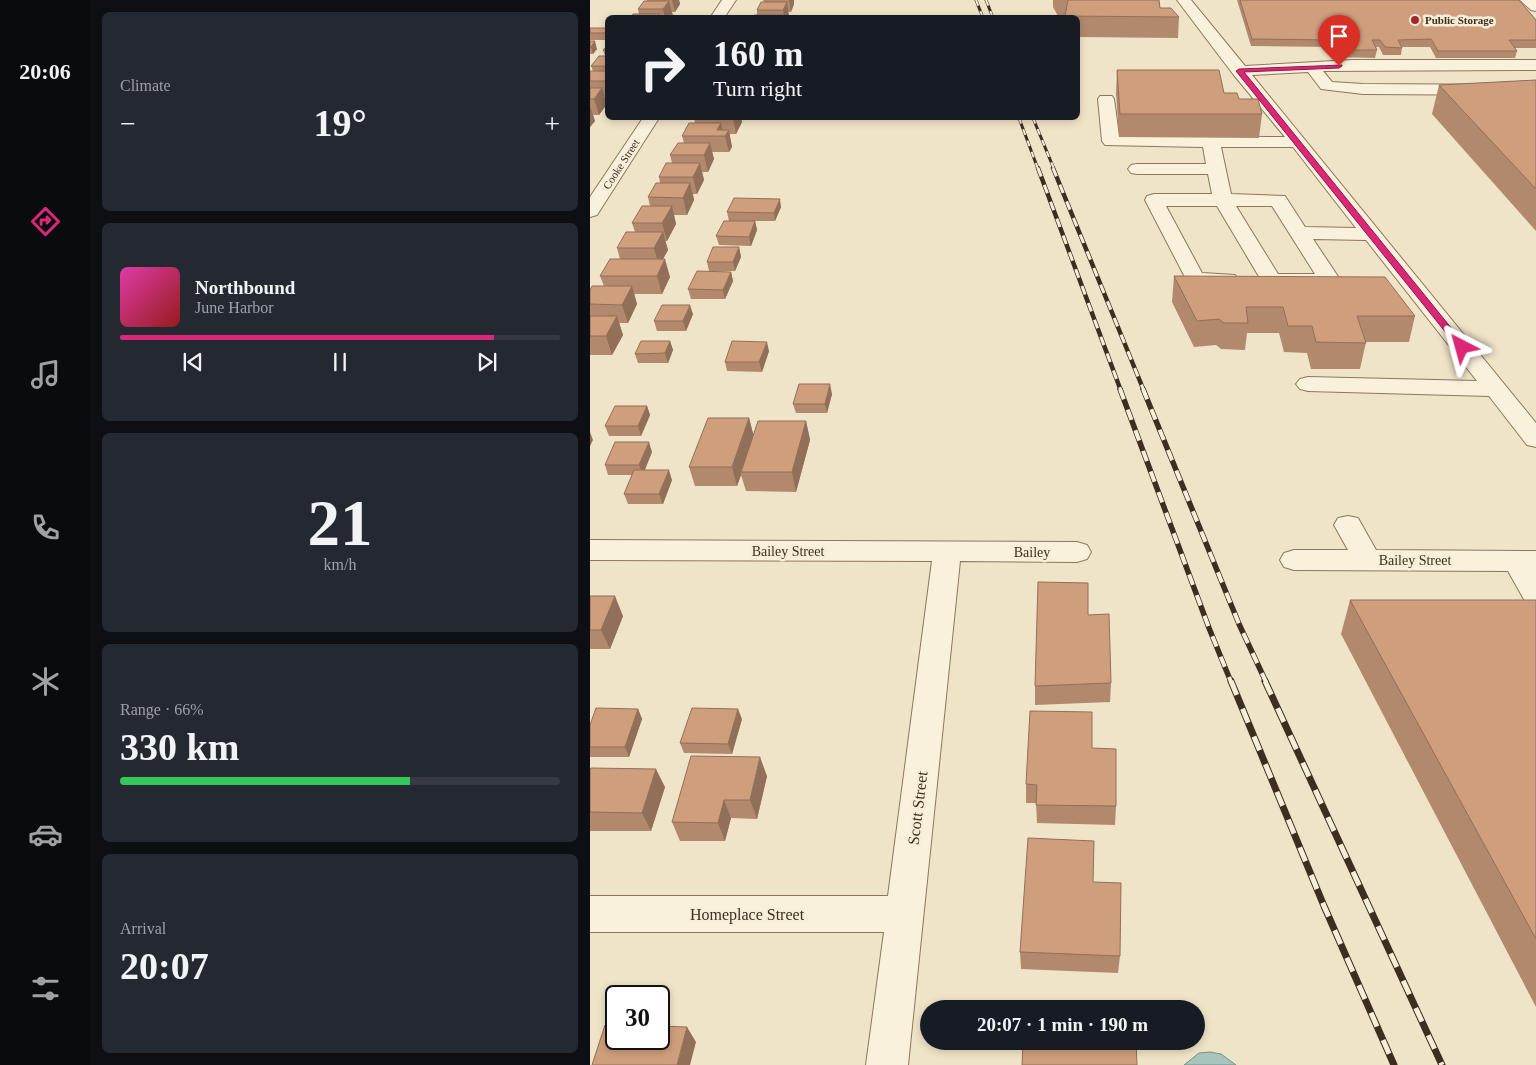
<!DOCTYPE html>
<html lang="en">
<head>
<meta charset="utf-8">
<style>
  body { margin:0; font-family:"Times New Roman",serif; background:#242831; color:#f1f3f6; height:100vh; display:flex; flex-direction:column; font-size:19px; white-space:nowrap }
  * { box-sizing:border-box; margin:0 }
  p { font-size:16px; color:#9ea1a6 }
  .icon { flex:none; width:28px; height:28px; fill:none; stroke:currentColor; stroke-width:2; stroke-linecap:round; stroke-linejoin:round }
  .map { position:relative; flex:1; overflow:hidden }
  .panel { display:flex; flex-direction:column; gap:12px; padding:12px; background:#0d0f14; width:500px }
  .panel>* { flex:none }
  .guide { position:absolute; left:15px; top:15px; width:475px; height:105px; border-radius:8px; box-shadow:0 2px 8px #0003; background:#171b24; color:#f1f3f6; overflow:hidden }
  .speed { position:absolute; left:15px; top:985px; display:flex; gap:10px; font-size:25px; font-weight:700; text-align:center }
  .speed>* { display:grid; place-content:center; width:65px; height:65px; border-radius:50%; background:#171b24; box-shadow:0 2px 8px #0003; line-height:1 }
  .speed .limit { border:2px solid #111; border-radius:8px; background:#fff; color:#111 }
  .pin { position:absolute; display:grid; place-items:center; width:42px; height:42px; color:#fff; margin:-51px -21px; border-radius:50% 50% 50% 0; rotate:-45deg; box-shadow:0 0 5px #0007 }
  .pin .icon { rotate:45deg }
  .me { position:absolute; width:55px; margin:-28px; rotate:321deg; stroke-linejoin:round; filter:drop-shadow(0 0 4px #0008) }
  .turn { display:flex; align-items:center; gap:18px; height:105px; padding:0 25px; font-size:22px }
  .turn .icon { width:65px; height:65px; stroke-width:2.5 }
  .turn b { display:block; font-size:35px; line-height:42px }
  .big { font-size:38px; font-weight:600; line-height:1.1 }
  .panel .card { flex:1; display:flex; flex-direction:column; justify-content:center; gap:8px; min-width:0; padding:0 18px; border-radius:8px; background:#242831 }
  .panel .dial { align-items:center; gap:0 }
  .dial b { font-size:65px; line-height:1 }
  .song { display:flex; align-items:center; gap:15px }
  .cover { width:60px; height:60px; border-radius:8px; background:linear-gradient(135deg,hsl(320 70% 55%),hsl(0 70% 35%)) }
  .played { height:5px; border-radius:2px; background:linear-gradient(90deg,#db2777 85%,#363941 85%) }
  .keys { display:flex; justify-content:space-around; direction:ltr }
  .heat { display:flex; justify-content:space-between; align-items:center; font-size:28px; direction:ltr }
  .charge { height:8px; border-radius:4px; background:linear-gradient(90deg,#34c759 66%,#363941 0) }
  .trip { position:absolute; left:330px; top:1000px; width:285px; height:50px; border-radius:25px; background:#171b24; box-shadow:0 2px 8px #0003; font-weight:600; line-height:50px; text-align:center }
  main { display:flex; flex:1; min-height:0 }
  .menu { display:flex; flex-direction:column; width:90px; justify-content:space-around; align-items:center; background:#090b0e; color:#9ea1a6 }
  .menu .icon { width:35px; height:35px }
  .menu .on { color:#db2777 }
  .menu b { font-size:22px; color:#f1f3f6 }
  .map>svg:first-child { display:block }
</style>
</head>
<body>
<main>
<nav class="menu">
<b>20:06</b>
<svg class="icon on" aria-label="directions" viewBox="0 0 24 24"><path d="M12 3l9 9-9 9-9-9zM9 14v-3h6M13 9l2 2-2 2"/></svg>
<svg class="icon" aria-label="music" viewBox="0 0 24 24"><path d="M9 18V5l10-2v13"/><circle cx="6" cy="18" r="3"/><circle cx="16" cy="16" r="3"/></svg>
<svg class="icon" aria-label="phone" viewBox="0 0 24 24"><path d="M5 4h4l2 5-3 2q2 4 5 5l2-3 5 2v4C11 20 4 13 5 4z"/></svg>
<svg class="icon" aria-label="climate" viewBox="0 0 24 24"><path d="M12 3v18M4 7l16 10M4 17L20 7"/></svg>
<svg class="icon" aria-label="car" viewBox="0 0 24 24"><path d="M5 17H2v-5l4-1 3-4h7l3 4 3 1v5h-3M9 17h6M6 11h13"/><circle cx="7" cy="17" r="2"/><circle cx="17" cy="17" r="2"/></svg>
<svg class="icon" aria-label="filters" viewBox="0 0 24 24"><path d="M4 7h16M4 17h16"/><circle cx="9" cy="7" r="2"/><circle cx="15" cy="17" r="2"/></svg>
</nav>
<section class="panel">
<div class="card"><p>Climate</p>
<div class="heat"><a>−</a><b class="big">19°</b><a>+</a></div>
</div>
<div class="card">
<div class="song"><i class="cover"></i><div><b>Northbound</b><p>June Harbor</p></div></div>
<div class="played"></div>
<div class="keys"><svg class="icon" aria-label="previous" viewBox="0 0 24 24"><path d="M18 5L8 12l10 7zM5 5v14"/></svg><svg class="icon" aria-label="pause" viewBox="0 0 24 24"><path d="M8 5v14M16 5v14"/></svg><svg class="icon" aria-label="next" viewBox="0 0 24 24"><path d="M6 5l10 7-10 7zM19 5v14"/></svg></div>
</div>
<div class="card dial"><b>21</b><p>km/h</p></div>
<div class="card"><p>Range · 66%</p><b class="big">330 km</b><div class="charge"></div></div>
<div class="card"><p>Arrival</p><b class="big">20:07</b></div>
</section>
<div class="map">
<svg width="946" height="1065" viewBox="0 0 946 1065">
  <rect width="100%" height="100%" fill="#f0e4c8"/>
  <path fill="#a9c4bc" stroke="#6f938a" d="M620,1052L631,1054L646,1065H594L609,1053Z"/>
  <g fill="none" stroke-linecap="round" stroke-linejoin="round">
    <g stroke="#8d765c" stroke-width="2">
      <path id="minor" d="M132,0H146L134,18H120Z
        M587,0H601L655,66L763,60H946V70L733,71L742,82L773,84L946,85V95L773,94L731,89L718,72L662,75L946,423V447L937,445L899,396L718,391L710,389L706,384L710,379L718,377L887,381L776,240L723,239L751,281L747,285L740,287L681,286L674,284L671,280L627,206H576L612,273L645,275L648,279L645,283C631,287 612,287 598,283L555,200L557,196L564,194H622L618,174H547L541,173L538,169L541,165L547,164H616L613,147L515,145L512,141L508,99L510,96H522L524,99L529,136L695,137L643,74ZM631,147H703L766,228L715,227L695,196L641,194ZM646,206H682L725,274H688Z
        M930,0H946V11L941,10Z
        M53,118H69L7,215L0,217V197Z
        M758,516L768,518L786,550L946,551V606L936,603L918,571L704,570L694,567L690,560L694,553L704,550H758L744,525L748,518Z
        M0,540L487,542L497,545L501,552L497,559L487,562L370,561L318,1065H276L294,932H0V896H298L342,561L0,560Z"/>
    </g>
    <use href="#minor" fill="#faf1dc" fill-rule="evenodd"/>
    <g stroke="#3d2e20" stroke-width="3">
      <path id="rail-far3" d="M386,0L393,18
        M396,0L403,18
        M429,118L448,169
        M443,118L464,169"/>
    </g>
    <g stroke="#3d2e20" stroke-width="4.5">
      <path id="rail-far2" d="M448,168L531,391
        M463,168L554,391"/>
    </g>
    <g stroke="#3d2e20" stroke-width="5.5">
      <path id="rail-far1" d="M530,389L619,628L641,682
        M553,389L649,624L676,682"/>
    </g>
    <g stroke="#3d2e20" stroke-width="7">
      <path id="rail" d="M641,681L734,906L804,1065
        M675,681L852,1065"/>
    </g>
    <use href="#rail-far3" stroke="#f7eed8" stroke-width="2" stroke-dasharray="6" stroke-linecap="butt"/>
    <use href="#rail-far2" stroke="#f7eed8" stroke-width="3" stroke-dasharray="9" stroke-linecap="butt"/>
    <use href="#rail-far1" stroke="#f7eed8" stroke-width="4" stroke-dasharray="11" stroke-linecap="butt"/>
    <use href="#rail" stroke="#f7eed8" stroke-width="5" stroke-dasharray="15" stroke-linecap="butt"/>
  </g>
  <path fill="#b2896c" d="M57,0H94H89L90,4L85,12H82L83,16L81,18H40L49,14L48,9L57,1Z
    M173,0H208H204V4L201,12H198L199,16L163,17L167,15V10L174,2Z
    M463,0H569L570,8L589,17L588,38L488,37V18H469L463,7Z
    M647,0H929L946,20V48H925L927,51L925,58H846L840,47H812L811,55H793L789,47H786L787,50L785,58L745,57L741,47L661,46Z
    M0,28H18V96H14L17,104L9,115H3L5,121L0,127V71H3L1,66L15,56L13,50L16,46L15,40H0Z
    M0,41L7,49L3,54H0Z
    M527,70L634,93L649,99L672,114L669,138L529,137L526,93Z
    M946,80V231L842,114L849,85Z
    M104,118H151L152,122L146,134H139L142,147L139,152H122L124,159L118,172H112L114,180L107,194H103L104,200L97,215H84L86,224L77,241H75L78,250L73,259L80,277L72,294H44L47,304L38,323H29L33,335L22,355H0V290L14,286L10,276L30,259L27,248L45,232L42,223L60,206L58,197L70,183L69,177L82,163L80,155L94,143L92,136L105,123Z
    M191,207L185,221H165L167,230L161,246L129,245L126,236L139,221L137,212Z
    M149,247L151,257L145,271H119L117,262Z
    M141,272L143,281L135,299H101L98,289Z
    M584,276L825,316L819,342H776L770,369H721L717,353L694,352L689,333H657L655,350L631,349L626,345L604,347L582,302Z
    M103,314L96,331H67L64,321Z
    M80,341L83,350L78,363H48L45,354Z
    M179,351L172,372L137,371L135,362Z
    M242,394L237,413H206L203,404Z
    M57,406L60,415L51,436H19L15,426Z
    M159,418L163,434L216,421L220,440L206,492L156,491L151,475L147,486H105L99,467Z
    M62,452L54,470L82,480L73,504H38L34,494L42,475H18L15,465Z
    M0,596L33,616L20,649H0Z
    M760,600H946V1007L751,634Z
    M498,615L521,683L520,702L445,705V686Z
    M48,709L52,719L39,757H0V725Z
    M152,719L142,754L94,753L90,743Z
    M502,748L526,806L525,825L447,823L446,803H436V784Z
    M0,770L75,787L61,831H0Z
    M177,776L167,819L141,818L135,841H90L82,822Z
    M503,882L530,956L528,973L431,969L430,952Z"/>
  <path fill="#916f58" d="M82,0H89L90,4L85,12Z
    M199,0H204V4L201,12Z
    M79,1L83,16L81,18H75L73,9Z
    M197,2L199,16V18H193L194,16L193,10Z
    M5,41L7,49L3,54L1,47Z
    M12,88L17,104L9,115L4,99Z
    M0,106L5,121L0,127Z
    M143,118H151L152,122L146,134Z
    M131,123L134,136L127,130Z
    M139,130L142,147L139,152L135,136Z
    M120,143L124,159L118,172L114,155Z
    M110,163L114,180L107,194L103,177Z
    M100,183L104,200L97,215L93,198Z
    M190,199L191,207L185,221L184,213Z
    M82,206L86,224L77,241L72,223Z
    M165,221L167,230L161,246L159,237Z
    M73,232L78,250L69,266L64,248Z
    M149,247L151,257L145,271L143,262Z
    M75,259L80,277L72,294L67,276Z
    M141,272L143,281L135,299L133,290Z
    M42,286L47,304L38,323L32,305Z
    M100,305L103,314L96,331L93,321Z
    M27,316L33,335L22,355L16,336Z
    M80,341L83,350L78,363L75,353Z
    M177,342L179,351L172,372L169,362Z
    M240,384L242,394L237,413L235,404Z
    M57,406L60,415L51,436L48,426Z
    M159,418L164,437L151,472V475L147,486L142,467Z
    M216,421L220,440L206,492L202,472Z
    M0,432L3,440L0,446Z
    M59,442L62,452L53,475L49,465Z
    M79,470L82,480L73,504L69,494Z
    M25,596L33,616L20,649L11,630Z
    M48,709L52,719L39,757L35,747Z
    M148,709L152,719L142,754L138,744Z
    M170,757L177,776L167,819L160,800Z
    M66,769L75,787L61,831L52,813Z
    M134,800L141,818L135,841L128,823Z
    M97,1027L106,1042L100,1065H87Z"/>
  <path fill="#cf9f7d" stroke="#916f58" d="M478,0H569L570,8H581L589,17L475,16Z
    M650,0H929L946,20V40H919L927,51H848L841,39L808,40L812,48L795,47L790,40H782L787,50H746L742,40L662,39Z
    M54,1H79L73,9H48Z
    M171,2H197L193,10H167Z
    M43,14H69L67,18H40Z
    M164,15H194L193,18H157L163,17Z
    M0,28H18V29L14,33H0Z
    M0,41H5L1,47H0Z
    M18,45V50H13Z
    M9,56H18V66H1Z
    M527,70H629L634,93H647L649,99H668L672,114H530Z
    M0,71H18V81H0Z
    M946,80V189L849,85Z
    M0,88H12L4,99H0Z
    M99,123H131L127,130H139L135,136H92Z
    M88,143H120L114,155H80Z
    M76,163H110L103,177H69Z
    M66,183H100L93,198L58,197Z
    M144,198L190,199L184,213L137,212Z
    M52,206H82L72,223H42Z
    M134,221H165L159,237L126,236Z
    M36,232H73L64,248H27Z
    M123,247H149L143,262H117Z
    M20,259H75L67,276H10Z
    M107,271L141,272L133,290L98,289Z
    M584,276L795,277L825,316H767L776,343L726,342L722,326H698L693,307H656L658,323H634L629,319L607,321Z
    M2,286H42L32,305L0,304V290Z
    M72,305H100L93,321H64Z
    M0,316H27L16,336H0Z
    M51,341H80L75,353L45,354Z
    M142,341L177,342L169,362H135Z
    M209,384H240L235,404H203Z
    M25,406H57L48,426H15Z
    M118,418H159L142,467H99Z
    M168,421H216L202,472H151Z
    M25,442H59L49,465H15Z
    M44,470H79L69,494H34Z
    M448,582L498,583V615L519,614L521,683L445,686Z
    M0,596H25L11,630H0Z
    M760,600H946V939Z
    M6,708L48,709L35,747H0V725Z
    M102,708L148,709L138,744L90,743Z
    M440,711L502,712V748L526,749V806L446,805L447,785L436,784Z
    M101,756L170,757L160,800H134L128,823L82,822Z
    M1,768L66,769L52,813L0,812V770Z
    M438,838L504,841L503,882L531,883L530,956L430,952Z
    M434,1003L545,1005V1009H434Z
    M15,1025H26V1039H69V1026L97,1027L87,1065H2Z
    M433,1041H546L547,1065H432Z"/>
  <path fill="#db2777" stroke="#8e194d" d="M752,65V66L749,68L654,72L875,345V349H869L646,71L649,69Z"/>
  <circle fill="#9e2a2b" stroke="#f7eed8" stroke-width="2" cx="825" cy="20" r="5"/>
  <g text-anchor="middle" stroke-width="5" stroke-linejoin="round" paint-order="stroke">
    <g font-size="11" font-weight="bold" fill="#3d2e20" stroke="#f7eed8" text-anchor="start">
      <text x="835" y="24">Public Storage</text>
    </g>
    <g font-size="11" fill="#3d2e20" stroke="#f7eed8">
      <text transform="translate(31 164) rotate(-57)" y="4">Cooke Street</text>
    </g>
    <g font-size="14" fill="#3d2e20" stroke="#f7eed8">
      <text x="198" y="556">Bailey Street</text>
      <text x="442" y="557">Bailey</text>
      <text x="825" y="565">Bailey Street</text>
    </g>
    <g font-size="16" fill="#3d2e20" stroke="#f7eed8">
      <text transform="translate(327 808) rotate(-83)" y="6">Scott Street</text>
      <text x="157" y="920">Homeplace Street</text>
    </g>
  </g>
</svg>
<div class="speed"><div class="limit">30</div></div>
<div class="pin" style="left:749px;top:66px;background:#d93025"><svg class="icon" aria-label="arrive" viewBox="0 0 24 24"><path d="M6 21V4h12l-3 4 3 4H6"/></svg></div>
<svg class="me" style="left:872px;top:347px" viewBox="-20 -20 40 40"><path d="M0-17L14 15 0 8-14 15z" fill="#db2777" stroke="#fff" stroke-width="4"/></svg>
<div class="trip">20:07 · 1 min · 190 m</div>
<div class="guide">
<div class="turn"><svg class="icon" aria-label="right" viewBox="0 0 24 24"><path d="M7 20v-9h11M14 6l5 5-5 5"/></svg><div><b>160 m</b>Turn right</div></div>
</div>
</div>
</main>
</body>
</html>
